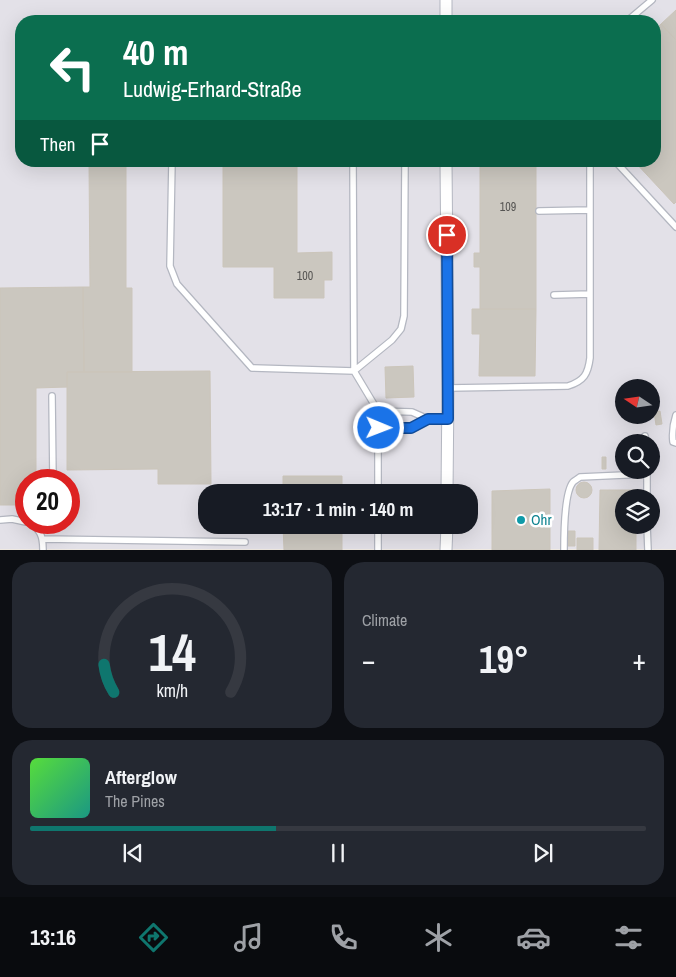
<!DOCTYPE html>
<html lang="en">
<head>
<meta charset="utf-8">
<style>
  body { margin:0; font-family:"Archivo Narrow",sans-serif; background:#242831; color:#f1f3f6; height:100vh; display:flex; flex-direction:column; font-size:19px; white-space:nowrap }
  * { box-sizing:border-box; margin:0 }
  p { font-size:16px; color:#9ea1a6 }
  .icon { flex:none; width:28px; height:28px; fill:none; stroke:currentColor; stroke-width:2; stroke-linecap:round; stroke-linejoin:round }
  .map { position:relative; height:550px; overflow:hidden }
  .panel { display:flex; flex-direction:column; gap:12px; padding:12px; background:#0d0f14; flex:1 }
  .panel>* { flex:none }
  .banner { position:absolute; left:15px; top:15px; width:646px; height:152px; border-radius:20px; box-shadow:0 5px 20px #0002; background:#0b6e4f; color:#fff; overflow:hidden }
  .needle { width:32px; rotate:283deg }
  .buttons { position:absolute; left:615px; top:379px; display:grid; gap:10px }
  .buttons a { display:grid; place-items:center; width:45px; height:45px; border-radius:50%; background:#171b24; box-shadow:0 5px 20px #0002; font-size:25px }
  .speed { position:absolute; left:15px; top:469px; display:flex; gap:10px; font-size:25px; font-weight:700; text-align:center }
  .speed>* { display:grid; place-content:center; width:65px; height:65px; border-radius:50%; background:#171b24; box-shadow:0 5px 20px #0002; line-height:1 }
  .speed .limit { border:8px solid #d22; background:#fff; color:#111 }
  .pin { position:absolute; display:grid; place-items:center; width:42px; height:42px; color:#fff; margin:-21px; border:2px solid #fff; border-radius:50%; box-shadow:0 1px 5px #0007 }
  .me { position:absolute; width:55px; margin:-28px; rotate:91deg; stroke-linejoin:round; filter:drop-shadow(0 0 4px #0008) }
  .turn { display:flex; align-items:center; gap:18px; height:105px; padding:0 25px; font-size:22px }
  .turn .icon { width:65px; height:65px; stroke-width:2.5 }
  .turn b { display:block; font-size:35px; line-height:42px }
  .then { display:flex; align-items:center; height:48px; padding:0 25px; background:#0003; gap:10px; font-size:19px }
  .big { font-size:38px; font-weight:800; line-height:1.1 }
  .panel .tile { flex:1; display:flex; flex-direction:column; justify-content:center; gap:8px; min-width:0; padding:0 18px; border-radius:20px; background:#242831 }
  .panel .dial { align-items:center; gap:0 }
  .dial svg { height:130px; overflow:visible; fill:none; stroke:#363941; stroke-width:7; stroke-linecap:round; text-anchor:middle }
  .dial text { fill:#f1f3f6; stroke:none }
  .song { display:flex; align-items:center; gap:15px }
  .cover { width:60px; height:60px; border-radius:8px; background:linear-gradient(135deg,hsl(110 70% 55%),hsl(170 70% 35%)) }
  .played { height:5px; border-radius:2px; background:linear-gradient(90deg,#0f766e 40%,#363941 40%) }
  .keys { display:flex; justify-content:space-around; direction:ltr }
  .heat { display:flex; justify-content:space-between; align-items:center; font-size:28px; direction:ltr }
  .panel .tiles { flex:1; display:grid; gap:12px; grid-template-columns:1fr 1fr }
  .tile:last-child { grid-column:span 2 }
  .trip { position:absolute; left:198px; top:484px; width:280px; height:50px; border-radius:20px; background:#171b24; box-shadow:0 5px 20px #0002; font-weight:800; line-height:50px; text-align:center }
  .tab-bar { display:flex; height:80px; justify-content:space-around; align-items:center; background:#090b0e; color:#9ea1a6 }
  .tab-bar .icon { width:35px; height:35px }
  .tab-bar .on { color:#0f766e }
  .tab-bar b { font-size:22px; color:#f1f3f6 }
  .map>svg:first-child { display:block }
</style>
</head>
<body>
<div class="map">
<svg width="676" height="550" viewBox="0 0 676 550">
  <rect width="100%" height="100%" fill="#efe9e1"/>
  <path fill="#e3e1e8" fill-rule="evenodd" d="M0,0H676V549H0ZM21,21H655V161H21ZM624,388H651V415H624ZM624,442H651V470H624ZM26,480H69V522H26ZM206,492H469V525H206ZM624,498H651V525H624Z"/>
  <path fill="#cbc7bf" stroke="#cbc5ba" d="M676,10V40L661,24Z
    M661,24L676,40V202L674,204L634,161H655V30Z
    M89,161H126V288H132V372H84L83,287H90Z
    M223,161H297V253L332,252V280H324V298H274V267H223Z
    M480,161H536V309H480V267H474V253H480Z
    M83,287L84,372H67V387L36,388V480H26V505H0V288Z
    M472,309H536L535,376H479L480,334H472Z
    M413,366L414,397L386,398L385,367Z
    M210,371L211,484H158V469L67,470V372Z
    M660,411L662,424L656,425L654,412Z
    M602,457H606V469H602Z
    M283,476H342V492H283Z
    M576 490a8 8 0 1 1 16 0a8 8 0 1 1-16 0Z
    M550,489V550H492V491Z
    M600,490H636V498H624V525H636V550H599Z
    M283,525H342V550H284Z
    M568,531H575V546H568Z
    M577,538H593V550H577Z"/>
  <g fill="none" stroke-linecap="round" stroke-linejoin="round">
    <g stroke="#b4b7c1" stroke-width="8">
      <path id="lane" d="M627,21L652,0
        M172,161L170,266L177,284L252,368L354,371L378,411V492
        M353,161L354,371
        M615,161L676,227
        M539,211L590,210
        M554,295L590,294
        M354,371L392,340L401,329L404,316L405,161
        M448,388L568,386C584,381 588,374 590,358V161
        M52,396L53,480
        M378,411L412,412L428,419H448
        M676,415C673,424 672,433 673,442L676,443
        M379,428H411L428,419
        M645,436L646,442
        M647,472V498
        M0,520L12,519L26,522
        M29,522C40,530 43,535 43,550
        M647,525L648,550
        M43,539L245,542
        M378,550V525
        M564,550C564,535 564,493 573,482C574,481 579,478 580,477L647,474"/>
    </g>
    <g stroke="#b4b7c1" stroke-width="13">
      <path id="street" d="M446,0V21
        M446,161L448,388L447,492
        M446,550L447,525"/>
    </g>
    <use href="#lane" stroke="#fff" stroke-width="5.5"/>
    <use href="#street" stroke="#fff" stroke-width="11"/>
  </g>
  <g fill="none" stroke-linecap="round" stroke-linejoin="round">
    <g stroke="#114b97" stroke-width="12">
      <path id="route" d="M379,428H411L428,419H448L447,235"/>
    </g>
    <use href="#route" stroke="#1a73e8" stroke-width="9"/>
  </g>
  <circle fill="#0f9aa8" stroke="#fff" stroke-width="2" cx="521" cy="520" r="5"/>
  <g text-anchor="middle" stroke-width="5" stroke-linejoin="round" paint-order="stroke">
    <g font-size="12" fill="#555452">
      <text x="508" y="211">109</text>
      <text x="305" y="280">100</text>
    </g>
    <g font-size="15" fill="#0d838f" stroke="#fff" text-anchor="start">
      <text x="531" y="525">Ohr</text>
    </g>
  </g>
</svg>
<div class="buttons">
<a><svg class="needle" viewBox="-14 -14 28 28"><path d="M0-13l5 13h-10z" fill="#e53935"/><path d="M0 13l5-13h-10z" fill="#9ea1a6"/></svg></a>
<a><svg class="icon" aria-label="search" viewBox="0 0 24 24"><circle cx="10" cy="10" r="6"/><path d="M15 15l6 6"/></svg></a>
<a><svg class="icon" aria-label="layers" viewBox="0 0 24 24"><path d="M12 4l9 5-9 5-9-5zM3 14l9 5 9-5"/></svg></a>
</div>
<div class="speed"><div class="limit">20</div></div>
<div class="pin" style="left:447px;top:235px;background:#d93025"><svg class="icon" aria-label="arrive" viewBox="0 0 24 24"><path d="M6 21V4h12l-3 4 3 4H6"/></svg></div>
<svg class="me" style="left:379px;top:428px" viewBox="-20 -20 40 40"><circle r="17" fill="#1a73e8" stroke="#fff" stroke-width="3"/><path d="M0-11L8 9 0 5-8 9z" fill="#fff"/></svg>
<div class="trip">13:17 · 1 min · 140 m</div>
<div class="banner">
<div class="turn"><svg class="icon" aria-label="left" viewBox="0 0 24 24"><path d="M17 20v-9H6M10 6l-5 5 5 5"/></svg><div><b>40 m</b>Ludwig-Erhard-Straße</div></div>
<div class="then">Then<svg class="icon" aria-label="arrive" viewBox="0 0 24 24"><path d="M6 21V4h12l-3 4 3 4H6"/></svg></div>
</div>
</div>
<section class="panel">
<div class="tiles">
<div class="tile dial"><svg viewBox="0 0 100 80">
<path d="M14 69A42 42 0 1 1 86 69"/>
<path d="M14 69A42 42 0 0 1 8 52" stroke="#0f766e"/>
<text x="50" y="56" font-size="32" font-weight="700">14</text>
<text x="50" y="72" font-size="11">km/h</text>
</svg></div>
<div class="tile"><p>Climate</p>
<div class="heat"><a>−</a><b class="big">19°</b><a>+</a></div>
</div>
<div class="tile">
<div class="song"><i class="cover"></i><div><b>Afterglow</b><p>The Pines</p></div></div>
<div class="played"></div>
<div class="keys"><svg class="icon" aria-label="previous" viewBox="0 0 24 24"><path d="M18 5L8 12l10 7zM5 5v14"/></svg><svg class="icon" aria-label="pause" viewBox="0 0 24 24"><path d="M8 5v14M16 5v14"/></svg><svg class="icon" aria-label="next" viewBox="0 0 24 24"><path d="M6 5l10 7-10 7zM19 5v14"/></svg></div>
</div>
</div>
</section>
<nav class="tab-bar">
<b>13:16</b>
<svg class="icon on" aria-label="directions" viewBox="0 0 24 24"><path d="M12 3l9 9-9 9-9-9zM9 14v-3h6M13 9l2 2-2 2"/></svg>
<svg class="icon" aria-label="music" viewBox="0 0 24 24"><path d="M9 18V5l10-2v13"/><circle cx="6" cy="18" r="3"/><circle cx="16" cy="16" r="3"/></svg>
<svg class="icon" aria-label="phone" viewBox="0 0 24 24"><path d="M5 4h4l2 5-3 2q2 4 5 5l2-3 5 2v4C11 20 4 13 5 4z"/></svg>
<svg class="icon" aria-label="climate" viewBox="0 0 24 24"><path d="M12 3v18M4 7l16 10M4 17L20 7"/></svg>
<svg class="icon" aria-label="car" viewBox="0 0 24 24"><path d="M5 17H2v-5l4-1 3-4h7l3 4 3 1v5h-3M9 17h6M6 11h13"/><circle cx="7" cy="17" r="2"/><circle cx="17" cy="17" r="2"/></svg>
<svg class="icon" aria-label="filters" viewBox="0 0 24 24"><path d="M4 7h16M4 17h16"/><circle cx="9" cy="7" r="2"/><circle cx="15" cy="17" r="2"/></svg>
</nav>
</body>
</html>
